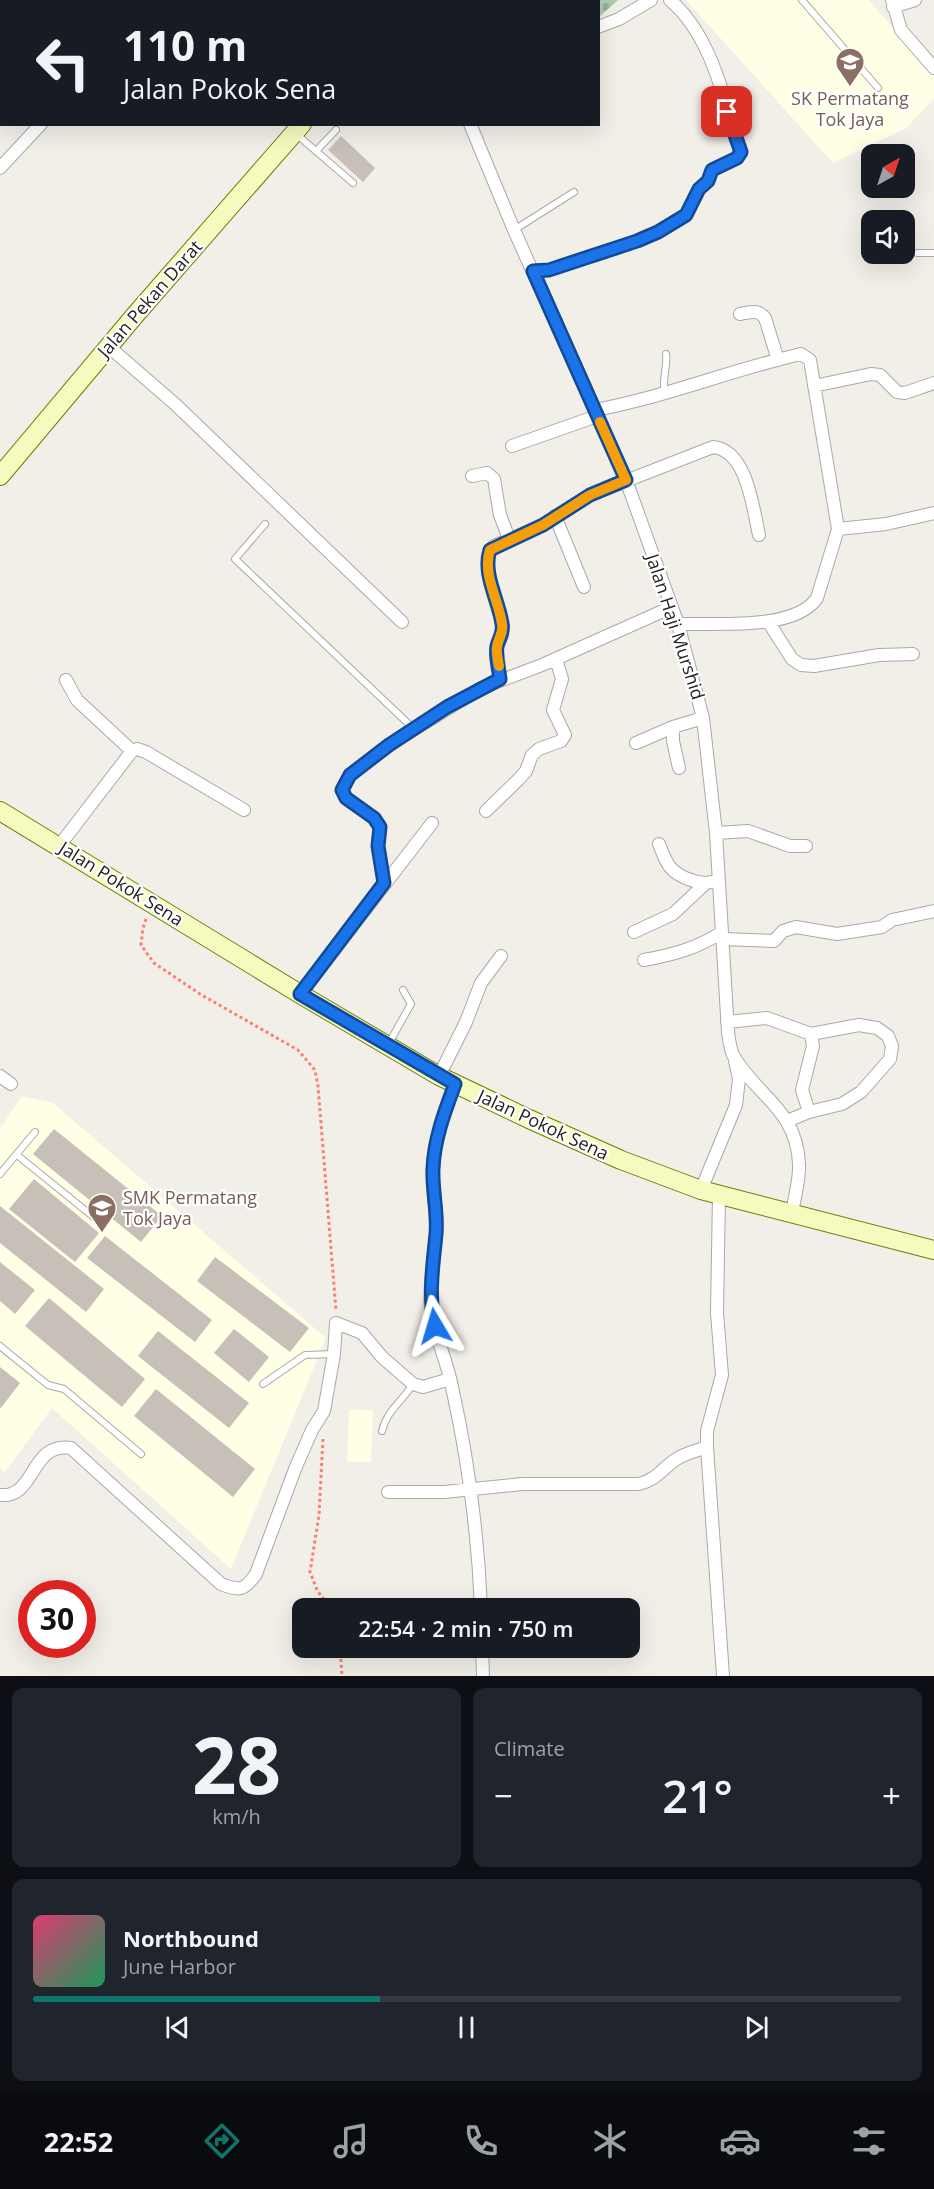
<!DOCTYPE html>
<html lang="en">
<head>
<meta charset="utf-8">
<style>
  body { margin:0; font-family:"Open Sans",sans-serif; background:#20242c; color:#f1f3f6; height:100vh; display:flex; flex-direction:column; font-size:22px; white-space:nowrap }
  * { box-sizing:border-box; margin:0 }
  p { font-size:20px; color:#9ea1a6 }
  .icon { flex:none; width:33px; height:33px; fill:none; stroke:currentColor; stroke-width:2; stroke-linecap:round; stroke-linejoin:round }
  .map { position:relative; height:1676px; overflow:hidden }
  .panel { display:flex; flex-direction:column; gap:12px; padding:12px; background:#0d0f14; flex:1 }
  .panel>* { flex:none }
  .top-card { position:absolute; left:0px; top:0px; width:600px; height:126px; box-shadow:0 6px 24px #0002; background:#171b24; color:#f1f3f6; overflow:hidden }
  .needle { width:39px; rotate:39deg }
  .tools { position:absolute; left:861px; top:144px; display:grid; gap:12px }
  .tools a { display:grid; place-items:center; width:54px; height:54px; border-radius:12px; background:#171b24; box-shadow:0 6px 24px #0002; font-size:30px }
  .speed { position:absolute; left:18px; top:1580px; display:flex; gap:12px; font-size:30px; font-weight:700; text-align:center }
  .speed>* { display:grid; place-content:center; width:78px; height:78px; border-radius:50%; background:#171b24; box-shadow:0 6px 24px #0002; line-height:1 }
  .speed .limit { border:9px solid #d22; background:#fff; color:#111 }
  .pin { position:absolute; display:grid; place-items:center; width:51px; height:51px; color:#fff; margin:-26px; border-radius:12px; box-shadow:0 3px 9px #0006 }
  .me { position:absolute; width:66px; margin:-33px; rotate:353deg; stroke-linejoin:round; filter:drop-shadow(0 0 4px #0008) }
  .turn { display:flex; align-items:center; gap:21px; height:126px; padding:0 24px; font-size:27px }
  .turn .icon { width:78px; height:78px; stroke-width:2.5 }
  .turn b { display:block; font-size:42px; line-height:51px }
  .big { font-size:45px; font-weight:600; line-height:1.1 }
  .panel .widget { flex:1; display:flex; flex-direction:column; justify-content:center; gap:9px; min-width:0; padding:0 21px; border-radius:12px; background:#20242c }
  .panel .dial { align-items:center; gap:0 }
  .dial b { font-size:78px; line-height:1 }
  .song { display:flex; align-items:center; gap:18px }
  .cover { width:72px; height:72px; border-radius:9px; background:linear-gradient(135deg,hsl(340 70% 55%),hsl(150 70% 35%)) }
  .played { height:6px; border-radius:3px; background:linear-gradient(90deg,#0f766e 40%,#363941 40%) }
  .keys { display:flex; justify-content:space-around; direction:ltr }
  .heat { display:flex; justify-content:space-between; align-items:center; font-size:33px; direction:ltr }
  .panel .tiles { flex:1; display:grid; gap:12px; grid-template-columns:1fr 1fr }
  .widget:last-child { grid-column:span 2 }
  .trip { position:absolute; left:292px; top:1598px; width:348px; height:60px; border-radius:12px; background:#171b24; box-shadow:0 6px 24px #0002; font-weight:600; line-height:60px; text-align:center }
  .menu { display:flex; height:96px; justify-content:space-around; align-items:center; background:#090b0e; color:#9ea1a6 }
  .menu .icon { width:42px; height:42px }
  .menu .selected { color:#0f766e }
  .menu b { font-size:27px; color:#f1f3f6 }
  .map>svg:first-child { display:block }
</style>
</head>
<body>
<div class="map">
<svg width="934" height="1676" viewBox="0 0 934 1676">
  <defs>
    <pattern id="cemetery-stones" width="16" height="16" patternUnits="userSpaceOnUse" patternTransform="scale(1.5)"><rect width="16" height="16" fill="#aacbaf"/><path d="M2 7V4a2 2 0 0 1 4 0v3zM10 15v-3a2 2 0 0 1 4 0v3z" fill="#92ae96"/></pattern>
  </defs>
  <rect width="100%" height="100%" fill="#f2efe9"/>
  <path fill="#ffffe5" d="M686,0H869L934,76V99L906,128L833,163Z
    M22,1096L53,1103L326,1338L231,1569L52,1408L4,1473L0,1469V1129Z
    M349,1409L373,1411L371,1462H347Z"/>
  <path fill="url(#cemetery-stones)" d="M425,0H618L599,17L598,2L424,1Z"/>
  <path fill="#c7bfb8" d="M341,136L375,168L363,182L328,150Z
    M54,1129L162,1216L141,1242L33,1154Z
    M34,1179L99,1233L75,1262L9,1209Z
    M0,1206L104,1289L86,1312L0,1243Z
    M105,1236L212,1320L195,1342L87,1258Z
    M215,1257L309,1328L290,1352L197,1281Z
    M0,1262L35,1290L15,1314L0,1301Z
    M49,1298L145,1379L122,1407L25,1326Z
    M234,1329L269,1357L249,1382L214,1353Z
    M158,1331L249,1403L229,1428L138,1356Z
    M0,1367L20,1383L0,1409Z
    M156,1389L255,1469L233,1497L134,1416Z"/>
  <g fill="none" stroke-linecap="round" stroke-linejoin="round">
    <g stroke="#a9a9a9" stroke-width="8">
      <path id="service" d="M802,0L878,88
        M295,133L353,183
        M316,151L336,130
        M514,230L574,192
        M917,253H934
        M665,394C661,381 668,367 666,354
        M265,524L235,559L414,729
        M389,1043L411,1004L403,990
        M17,1155L96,1219
        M0,1174L35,1132
        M0,1346L48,1385L64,1389L141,1454
        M263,1384L305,1355L334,1354
        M382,1431C387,1410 402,1402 413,1384"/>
    </g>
    <g stroke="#a9a9a9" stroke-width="14">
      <path id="minor" d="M292,0L293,2
        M892,0L901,30L934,68
        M158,2L159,0
        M893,7L915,0
        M598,27L619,19L651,0
        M470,124L514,230L626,480L678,624L703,718L716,833L728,1032C729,1039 730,1048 733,1055C755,1095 797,1109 799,1164C800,1180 794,1198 792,1214
        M0,168L41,124
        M533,271L549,270L637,241L658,232L686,215L699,189L708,181L712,170L737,158L741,152C724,101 713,37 670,0
        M740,314C751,312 758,309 765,318L778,360
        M108,346L175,404L402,622
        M814,386L871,374L880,375L897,392L905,393L934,383
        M595,410C665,397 731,370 801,354L810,360L838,529L817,598C795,631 714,623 678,624
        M512,446L597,416
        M472,476L487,473L494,479L500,515L509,539
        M555,516L584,587
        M838,529L886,524L934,513
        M769,623L792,659L801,665L814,666L879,655L913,654
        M500,679L497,647L502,635L503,625C498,607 478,559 494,546L543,525L590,495L713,447C747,450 753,508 759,535
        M66,680L77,700L132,751L137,749L146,752L244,810
        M636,743L673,727
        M679,768L673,741V727L703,718
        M486,811L519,779L526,771L532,755L539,749L561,741L565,735L553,710L562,679L556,659
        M716,833L748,831L790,846H806
        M659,844C662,851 665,861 670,867C678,877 699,885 711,882
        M59,846L132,751
        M384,883L378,846L380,827L374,818L346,799L342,790L350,775L389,745L481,688L542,665L672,607
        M634,932L673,914L706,883
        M723,939L774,941L783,931L796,927L837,934L882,927L892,920L934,911
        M644,960C672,955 698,948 722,932
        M300,994L432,823
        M727,1022L767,1018L811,1034L859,1025L877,1028L888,1036L892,1046L890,1059L861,1092L842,1104L809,1112L787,1121
        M0,1076L11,1084
        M439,1076L466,1022L481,983L501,956
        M455,1084C445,1111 435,1138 433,1167C431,1188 437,1210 436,1231C436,1256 428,1282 431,1308C434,1335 447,1360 452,1387C468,1459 478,1534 481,1608
        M809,1112L802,1090L813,1046L811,1034
        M701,1190L736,1105L739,1079L735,1061
        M719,1195L717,1313L722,1375L707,1431V1447L723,1676
        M388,1492H444L522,1484H639C656,1480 662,1469 675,1460C685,1453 696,1451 707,1447
        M0,1495C37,1498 29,1442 71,1448L221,1584C240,1591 244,1591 256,1574L295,1469L312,1430L324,1411L334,1354L336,1323L362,1333L382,1357L413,1384L423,1387L450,1379
        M482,1647L483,1676"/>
    </g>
    <g stroke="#707d05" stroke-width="20">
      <path id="secondary" d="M408,2L409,0
        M0,476L136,314L302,124
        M0,811L300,994L439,1076L529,1119L621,1160L701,1190L934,1250"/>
    </g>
    <path stroke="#fa8072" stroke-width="3" stroke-dasharray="3 3" stroke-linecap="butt" d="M132,0L133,2
      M146,919L143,928L141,945L154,963L200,994L298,1050L315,1070L318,1086L336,1311
      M323,1439L319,1515L310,1572L317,1590L330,1608
      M340,1647L342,1676"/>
    <use href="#service" stroke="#fff" stroke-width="6"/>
    <use href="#minor" stroke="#fff" stroke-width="12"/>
    <use href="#secondary" stroke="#f7fabf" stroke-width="18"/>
  </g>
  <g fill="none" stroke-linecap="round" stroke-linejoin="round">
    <g stroke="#114b97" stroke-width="15">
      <path id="route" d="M435,1326C428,1295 433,1265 436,1234C438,1212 432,1190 433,1169C434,1139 445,1111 455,1084L300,994L384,883L378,846L380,827L374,818L346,798L342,790L350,775L389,745L447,707L500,679C499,670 495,656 497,646C499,638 504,633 502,624C499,600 482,574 490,550L543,525L590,495L626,480L533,271L549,270L637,241L658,232L686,215L699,189L708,181L712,170L737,158L741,152L727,112"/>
    </g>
    <use href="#route" stroke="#1a73e8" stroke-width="10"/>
    <path stroke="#f59e0b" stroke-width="10" d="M499,666C498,660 496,652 497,647C498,638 504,633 502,624C499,600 482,575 490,550L543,525L590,495L626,480L600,422"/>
  </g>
  <defs>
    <g id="school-pin" transform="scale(1.5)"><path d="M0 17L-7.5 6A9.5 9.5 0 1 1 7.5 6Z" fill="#8d6e63" stroke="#fff"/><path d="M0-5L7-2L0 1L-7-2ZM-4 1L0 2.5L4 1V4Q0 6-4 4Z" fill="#fff"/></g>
  </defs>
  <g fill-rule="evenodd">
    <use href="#school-pin" x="850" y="62"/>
    <use href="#school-pin" x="102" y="1208"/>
  </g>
  <g text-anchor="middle" stroke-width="4.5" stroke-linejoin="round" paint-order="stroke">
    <g font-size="18" fill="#785e54" stroke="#fff">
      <text x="850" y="105">SK Permatang<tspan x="850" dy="21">Tok Jaya</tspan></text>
      <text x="123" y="1204" text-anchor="start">SMK Permatang<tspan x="123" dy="21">Tok Jaya</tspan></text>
    </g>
    <g font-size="18" fill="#222" stroke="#fff">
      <text transform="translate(150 299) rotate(-49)" y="6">Jalan Pekan Darat</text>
      <text transform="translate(675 627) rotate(72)" y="6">Jalan Haji Murshid</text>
      <text transform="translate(121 884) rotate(32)" y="6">Jalan Pokok Sena</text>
      <text transform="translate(543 1125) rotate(25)" y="6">Jalan Pokok Sena</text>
    </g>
  </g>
</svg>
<div class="tools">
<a><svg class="needle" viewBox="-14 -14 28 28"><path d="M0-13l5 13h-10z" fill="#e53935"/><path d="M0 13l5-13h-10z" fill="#9ea1a6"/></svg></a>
<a><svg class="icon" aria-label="sound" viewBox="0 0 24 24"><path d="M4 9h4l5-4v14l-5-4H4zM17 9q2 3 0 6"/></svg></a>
</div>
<div class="speed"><div class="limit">30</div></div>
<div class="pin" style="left:727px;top:112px;background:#d93025"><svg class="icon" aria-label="arrive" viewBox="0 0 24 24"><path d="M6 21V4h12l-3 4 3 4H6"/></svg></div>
<svg class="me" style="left:435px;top:1326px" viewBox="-20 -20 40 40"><path d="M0-17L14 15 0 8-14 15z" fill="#1a73e8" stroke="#fff" stroke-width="4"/></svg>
<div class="trip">22:54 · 2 min · 750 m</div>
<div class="top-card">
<div class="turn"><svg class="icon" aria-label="left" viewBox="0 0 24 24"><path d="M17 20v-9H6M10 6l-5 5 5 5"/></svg><div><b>110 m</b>Jalan Pokok Sena</div></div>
</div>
</div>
<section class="panel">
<div class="tiles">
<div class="widget dial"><b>28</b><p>km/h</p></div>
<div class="widget"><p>Climate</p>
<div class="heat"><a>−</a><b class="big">21°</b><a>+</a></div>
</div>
<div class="widget">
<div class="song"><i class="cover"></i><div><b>Northbound</b><p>June Harbor</p></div></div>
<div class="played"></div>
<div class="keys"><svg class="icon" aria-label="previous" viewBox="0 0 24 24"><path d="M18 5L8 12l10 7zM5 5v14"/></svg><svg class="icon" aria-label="pause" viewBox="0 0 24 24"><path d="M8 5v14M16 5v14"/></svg><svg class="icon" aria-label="next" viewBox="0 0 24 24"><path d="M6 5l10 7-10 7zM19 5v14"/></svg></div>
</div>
</div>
</section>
<nav class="menu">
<b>22:52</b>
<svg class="icon selected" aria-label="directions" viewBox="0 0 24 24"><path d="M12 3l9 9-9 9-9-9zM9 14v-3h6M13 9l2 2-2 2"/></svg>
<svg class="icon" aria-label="music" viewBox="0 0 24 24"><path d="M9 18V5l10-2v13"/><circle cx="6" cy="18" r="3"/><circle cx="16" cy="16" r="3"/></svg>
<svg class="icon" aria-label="phone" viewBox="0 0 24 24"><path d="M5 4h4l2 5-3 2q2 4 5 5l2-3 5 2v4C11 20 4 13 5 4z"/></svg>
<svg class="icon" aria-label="climate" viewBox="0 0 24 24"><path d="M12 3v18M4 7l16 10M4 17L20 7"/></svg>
<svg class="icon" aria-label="car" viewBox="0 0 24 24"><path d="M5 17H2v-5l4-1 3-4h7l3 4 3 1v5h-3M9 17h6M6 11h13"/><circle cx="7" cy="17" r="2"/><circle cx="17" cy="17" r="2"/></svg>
<svg class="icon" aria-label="filters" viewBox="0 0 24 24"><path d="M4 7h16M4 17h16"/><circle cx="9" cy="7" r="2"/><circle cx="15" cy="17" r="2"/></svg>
</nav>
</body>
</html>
